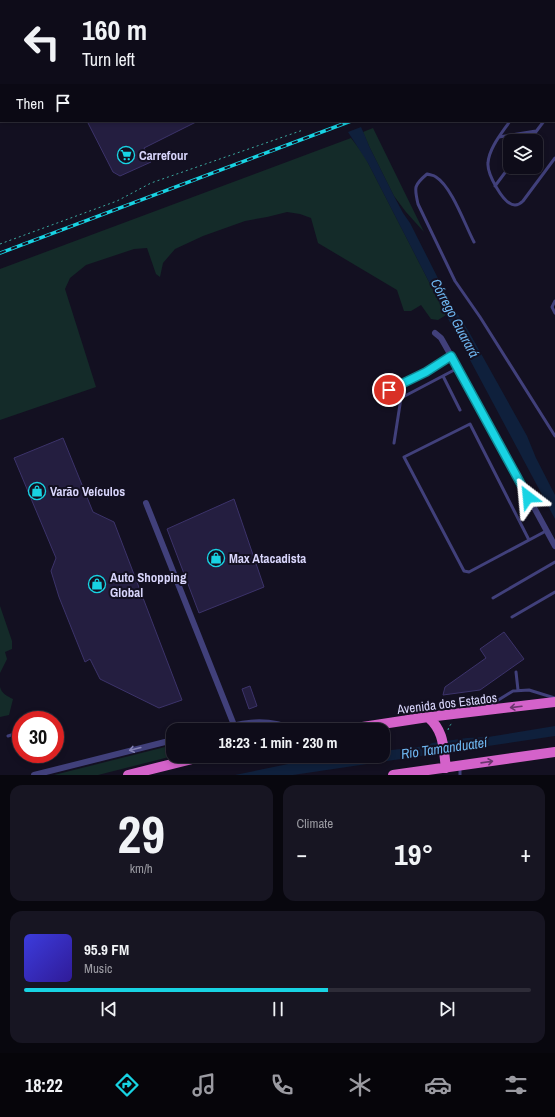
<!DOCTYPE html>
<html lang="en">
<head>
<meta charset="utf-8">
<style>
  body { margin:0; font-family:"Archivo Narrow",sans-serif; background:#171522; color:#f1f3f6; height:100vh; display:flex; flex-direction:column; font-size:15px; white-space:nowrap }
  * { box-sizing:border-box; margin:0 }
  p { font-size:13px; color:#9b9ba2 }
  .icon { flex:none; width:22px; height:22px; fill:none; stroke:currentColor; stroke-width:2; stroke-linecap:round; stroke-linejoin:round }
  .map { position:relative; height:775px; overflow:hidden }
  .details { display:flex; flex-direction:column; gap:10px; padding:10px; background:#08070e; flex:1 }
  .details>* { flex:none }
  .hud { position:absolute; left:0px; top:0px; width:555px; height:122px; box-shadow:0 2px 6px #0003,0 0 0 1px #2e2c38; background:#0e0c19; color:#f1f3f6; overflow:hidden }
  .controls { position:absolute; left:503px; top:134px; display:grid; gap:8px }
  .controls a { display:grid; place-items:center; width:40px; height:40px; border-radius:8px; background:#0e0c19; box-shadow:0 2px 6px #0003,0 0 0 1px #2e2c38; font-size:20px }
  .speed { position:absolute; left:12px; top:711px; display:flex; gap:8px; font-size:20px; font-weight:700; text-align:center }
  .speed>* { display:grid; place-content:center; width:52px; height:52px; border-radius:50%; background:#0e0c19; box-shadow:0 2px 6px #0003,0 0 0 1px #2e2c38; line-height:1 }
  .speed .limit { border:6px solid #d22; background:#fff; color:#111 }
  .pin { position:absolute; display:grid; place-items:center; width:34px; height:34px; color:#fff; margin:-17px; border:2px solid #fff; border-radius:50%; box-shadow:0 1px 4px #0007 }
  .me { position:absolute; width:44px; margin:-22px; rotate:331deg; stroke-linejoin:round; filter:drop-shadow(0 0 3px #0008) }
  .turn { display:flex; align-items:center; gap:14px; height:84px; padding:0 16px; font-size:18px }
  .turn .icon { width:52px; height:52px; stroke-width:2.5 }
  .turn b { display:block; font-size:28px; line-height:34px }
  .then { display:flex; align-items:center; height:38px; padding:0 16px; background:#0003; gap:8px; font-size:15px }
  .big { font-size:30px; font-weight:800; line-height:1.1 }
  .details .card { flex:1; display:flex; flex-direction:column; justify-content:center; gap:6px; min-width:0; padding:0 14px; border-radius:12px; background:#171522 }
  .details .dial { align-items:center; gap:0 }
  .dial b { font-size:52px; line-height:1 }
  .song { display:flex; align-items:center; gap:12px }
  .cover { width:48px; height:48px; border-radius:6px; background:linear-gradient(135deg,hsl(240 70% 55%),hsl(250 70% 35%)) }
  .played { height:4px; border-radius:2px; background:linear-gradient(90deg,#18d3e3 60%,#2e2c38 60%) }
  .keys { display:flex; justify-content:space-around; direction:ltr }
  .heat { display:flex; justify-content:space-between; align-items:center; font-size:22px; direction:ltr }
  .details .tiles { flex:1; display:grid; gap:10px; grid-template-columns:1fr 1fr }
  .card:last-child { grid-column:span 2 }
  .trip { position:absolute; left:166px; top:723px; width:224px; height:40px; border-radius:12px; background:#0e0c19; box-shadow:0 2px 6px #0003,0 0 0 1px #2e2c38; font-weight:800; line-height:40px; text-align:center }
  .tab-bar { display:flex; height:64px; justify-content:space-around; align-items:center; background:#06050a; color:#9b9ba2 }
  .tab-bar .icon { width:28px; height:28px }
  .tab-bar .active { color:#18d3e3 }
  .tab-bar b { font-size:18px; color:#f1f3f6 }
  .map>svg:first-child { display:block }
</style>
</head>
<body>
<div class="map">
<svg width="555" height="775" viewBox="0 0 555 775">
  <rect width="100%" height="100%" fill="#131021"/>
  <path fill="#142b29" d="M373,128L424,232L406,212L394,196L369,146L363,132Z
    M351,138L364,155L446,315L438,320L431,319L421,305L411,311H404L397,290L318,243L311,218L300,214L287,212L267,217L245,221L203,236L175,249L163,263L160,277L156,274L147,248L134,249L86,265L70,278L65,289L96,387L0,420V269Z
    M0,606L12,641V649L5,652L7,659L0,673Z
    M0,687C2,694 7,696 13,699L9,715L0,717Z
    M246,726H268L286,730H230Z
    M173,745V756L98,775H54Z"/>
  <path fill="#0f203c" d="M361,127L365,136L369,146L394,196L403,213L410,223L450,302L469,332L527,436L536,458L555,495V519L446,315L368,163L348,132Z
    M555,726V736L293,775H235L317,758L343,756H383V751L426,746L432,743L467,738L488,737Z"/>
  <g fill="none" stroke-linecap="round" stroke-linejoin="round">
    <path stroke="#0f203c" stroke-width="12" d="M260,0L261,1"/>
  </g>
  <path fill="#241e40" stroke="#3c336a" d="M87,121H198L144,148L151,162L120,176L113,172Z
    M63,438L93,512L114,522L182,700L159,708L100,679L90,659L85,662L59,597L51,571L56,558L14,458Z
    M234,499L264,587L199,613L167,529Z
    M504,632L524,659L480,690L443,695L445,687L486,658L480,649Z
    M250,686L257,706L249,709L242,689Z"/>
  <g fill="none" stroke-linecap="round" stroke-linejoin="round">
    <path stroke="#3ba89f" stroke-width="1" stroke-dasharray="2 3" stroke-linecap="butt" d="M0,244L117,201L151,183L303,130
      M448,730L449,726L453,723"/>
    <path stroke="#41407b" stroke-width="3" d="M34,0L35,1
      M313,0V1
      M193,1L195,0
      M554,25H555
      M554,72L555,71
      M554,107L555,106
      M510,121C502,133 489,148 488,163C487,173 503,205 515,205C518,205 521,203 523,201L555,158
      M499,137L536,131
      M529,141L544,121
      M495,186L510,166
      M474,242C465,225 452,187 436,177C434,175 430,175 427,174C414,185 414,187 418,204L455,281L480,317L555,436
      M555,301L552,307L555,313
      M443,376L460,410
      M377,396L426,372L451,356
      M394,443L401,398L458,368
      M529,540L470,424L404,457L464,571L469,572L546,531
      M493,598L555,562
      M512,617L555,592
      M516,672L518,690
      M487,707L513,691L529,690L555,698
      M8,736L21,732
      M460,768V775"/>
    <path stroke="#41407b" stroke-width="6" d="M435,333L441,338L458,368L555,546
      M146,503L234,725
      M213,730C242,723 266,717 295,730
      M34,775L173,740"/>
    <path stroke="#d462ca" stroke-width="10" d="M428,717C445,732 443,748 446,768
      M343,730L428,717L555,702
      M128,775L204,756
      M393,775L555,752"/>
    <g stroke="#18d3e3" stroke-width="3.5">
      <path id="rail" d="M554,45H555
        M0,253L351,121"/>
    </g>
    <use href="#rail" stroke="#131021" stroke-width="2" stroke-dasharray="6" stroke-linecap="butt"/>
  </g>
  <defs><path id="oneway-shaft" d="M-6 0H5M1.5-3L5.5 0L1.5 3" fill="none" stroke-width="1.6" stroke-linecap="round" stroke-linejoin="round"/></defs>
  <g stroke="#6a356d">
    <use href="#oneway-shaft" transform="translate(516 707) rotate(173)"/>
    <use href="#oneway-shaft" transform="translate(487 762) rotate(-8)"/>
  </g>
  <use stroke="#8583b5" href="#oneway-shaft" transform="translate(135 749) rotate(166)"/>
  <g fill="none" stroke-linecap="round" stroke-linejoin="round">
    <g stroke="#108994" stroke-width="10">
      <path id="route" d="M389,390L426,372L451,356L528,497"/>
    </g>
    <use href="#route" stroke="#18d3e3" stroke-width="7"/>
  </g>
  <defs>
    <g id="supermarket-ring" transform="scale(0.9)"><circle r="9.5" fill="#131021" stroke="#18d3e3" stroke-width="1.5"/><path d="M-6-5.5h2.5l.6 2H6L4.5 2H-2.5L-4.4-4H-6ZM-1.5 3.2a1.3 1.3 0 1 0 .1 0ZM3 3.2a1.3 1.3 0 1 0 .1 0Z" fill="#18d3e3"/></g>
    <g id="shop-ring" transform="scale(0.9)"><circle r="9.5" fill="#131021" stroke="#18d3e3" stroke-width="1.5"/><path d="M-5-2.5h2.3a2.7 3.5 0 0 1 5.4 0H5L5.5 6h-11ZM-1.5-2.5h3a1.5 2.3 0 0 0-3 0Z" fill="#18d3e3"/></g>
  </defs>
  <g fill-rule="evenodd">
    <use href="#supermarket-ring" x="126" y="155"/>
    <use href="#shop-ring" x="37" y="491"/>
    <use href="#shop-ring" x="216" y="558"/>
    <use href="#shop-ring" x="97" y="584"/>
  </g>
  <g text-anchor="middle" stroke-width="4" stroke-linejoin="round" paint-order="stroke">
    <g font-size="13" font-weight="bold" fill="#d8d5fb" stroke="#131021" text-anchor="start">
      <text x="139" y="160">Carrefour</text>
      <text x="50" y="496">Varão Veículos</text>
      <text x="229" y="563">Max Atacadista</text>
      <text x="110" y="582">Auto Shopping<tspan x="110" dy="15">Global</tspan></text>
    </g>
    <g font-size="13" fill="#d8d5fb" stroke="#131021">
      <text transform="translate(447 703) rotate(-7)" y="5">Avenida dos Estados</text>
    </g>
    <g font-size="14" font-style="italic" fill="#6eb6f0" stroke="#131021">
      <text transform="translate(455 318) rotate(62)" y="5">Córrego Guarará</text>
      <text transform="translate(444 748) rotate(-8)" y="5">Rio Tamanduateí</text>
    </g>
  </g>
</svg>
<div class="controls">
<a><svg class="icon" aria-label="layers" viewBox="0 0 24 24"><path d="M12 4l9 5-9 5-9-5zM3 14l9 5 9-5"/></svg></a>
</div>
<div class="speed"><div class="limit">30</div></div>
<div class="pin" style="left:389px;top:390px;background:#d93025"><svg class="icon" aria-label="arrive" viewBox="0 0 24 24"><path d="M6 21V4h12l-3 4 3 4H6"/></svg></div>
<svg class="me" style="left:528px;top:497px" viewBox="-20 -20 40 40"><path d="M0-17L14 15 0 8-14 15z" fill="#18d3e3" stroke="#fff" stroke-width="4"/></svg>
<div class="trip">18:23 · 1 min · 230 m</div>
<div class="hud">
<div class="turn"><svg class="icon" aria-label="left" viewBox="0 0 24 24"><path d="M17 20v-9H6M10 6l-5 5 5 5"/></svg><div><b>160 m</b>Turn left</div></div>
<div class="then">Then<svg class="icon" aria-label="arrive" viewBox="0 0 24 24"><path d="M6 21V4h12l-3 4 3 4H6"/></svg></div>
</div>
</div>
<section class="details">
<div class="tiles">
<div class="card dial"><b>29</b><p>km/h</p></div>
<div class="card"><p>Climate</p>
<div class="heat"><a>−</a><b class="big">19°</b><a>+</a></div>
</div>
<div class="card">
<div class="song"><i class="cover"></i><div><b>95.9 FM</b><p>Music</p></div></div>
<div class="played"></div>
<div class="keys"><svg class="icon" aria-label="previous" viewBox="0 0 24 24"><path d="M18 5L8 12l10 7zM5 5v14"/></svg><svg class="icon" aria-label="pause" viewBox="0 0 24 24"><path d="M8 5v14M16 5v14"/></svg><svg class="icon" aria-label="next" viewBox="0 0 24 24"><path d="M6 5l10 7-10 7zM19 5v14"/></svg></div>
</div>
</div>
</section>
<nav class="tab-bar">
<b>18:22</b>
<svg class="icon active" aria-label="directions" viewBox="0 0 24 24"><path d="M12 3l9 9-9 9-9-9zM9 14v-3h6M13 9l2 2-2 2"/></svg>
<svg class="icon" aria-label="music" viewBox="0 0 24 24"><path d="M9 18V5l10-2v13"/><circle cx="6" cy="18" r="3"/><circle cx="16" cy="16" r="3"/></svg>
<svg class="icon" aria-label="phone" viewBox="0 0 24 24"><path d="M5 4h4l2 5-3 2q2 4 5 5l2-3 5 2v4C11 20 4 13 5 4z"/></svg>
<svg class="icon" aria-label="climate" viewBox="0 0 24 24"><path d="M12 3v18M4 7l16 10M4 17L20 7"/></svg>
<svg class="icon" aria-label="car" viewBox="0 0 24 24"><path d="M5 17H2v-5l4-1 3-4h7l3 4 3 1v5h-3M9 17h6M6 11h13"/><circle cx="7" cy="17" r="2"/><circle cx="17" cy="17" r="2"/></svg>
<svg class="icon" aria-label="filters" viewBox="0 0 24 24"><path d="M4 7h16M4 17h16"/><circle cx="9" cy="7" r="2"/><circle cx="15" cy="17" r="2"/></svg>
</nav>
</body>
</html>
